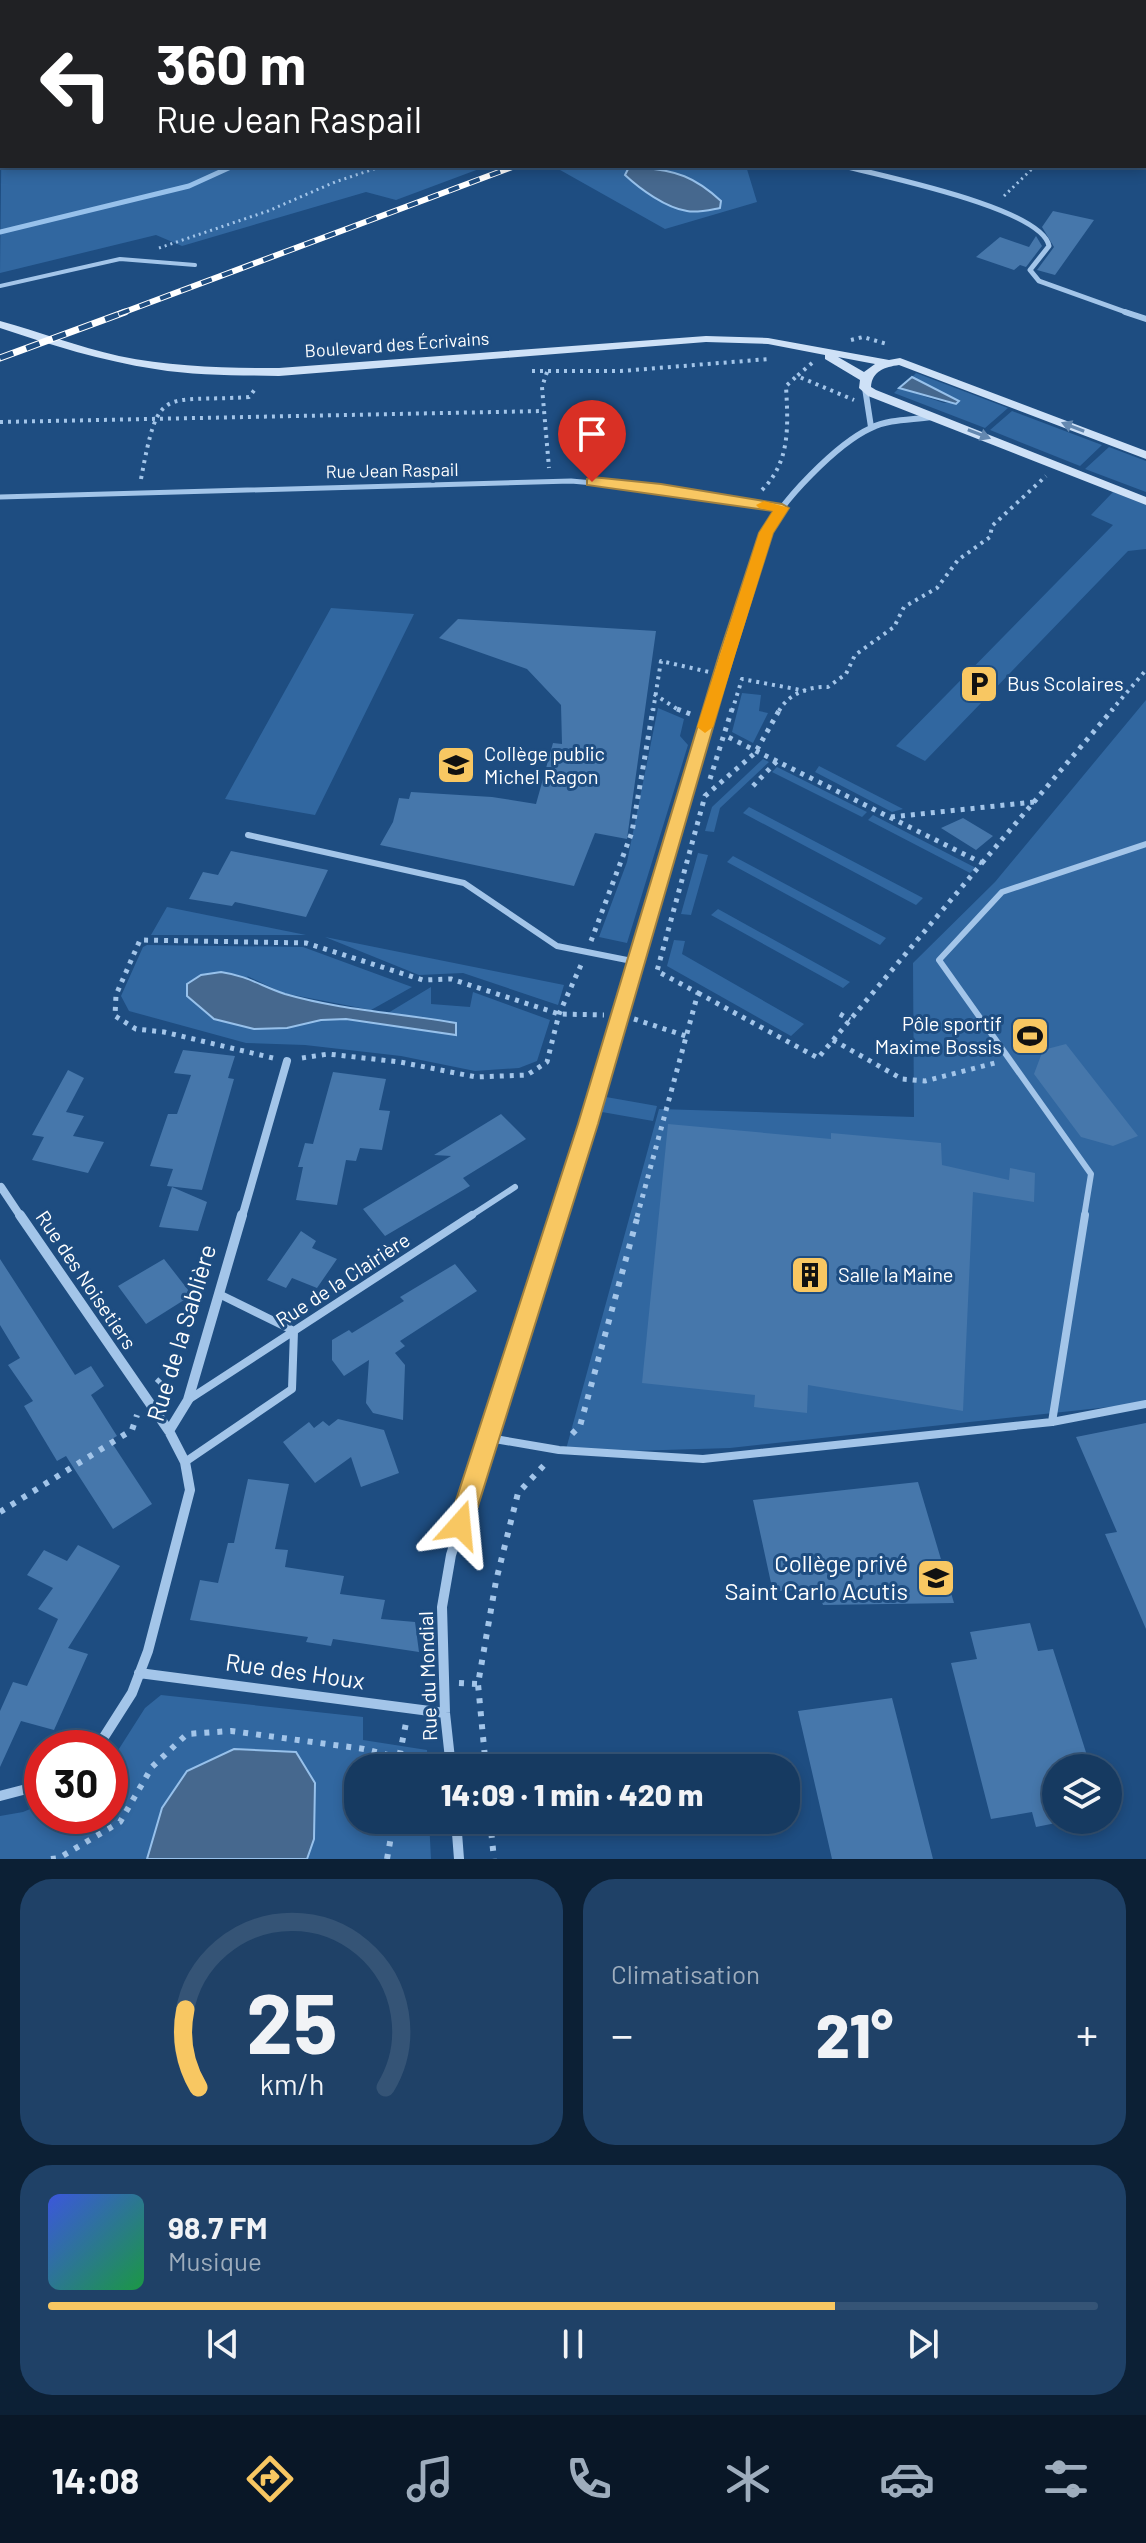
<!DOCTYPE html>
<html lang="fr">
<head>
<meta charset="utf-8">
<style>
  body { margin:0; font-family:Barlow,sans-serif; background:#1f4167; color:#f1f3f6; height:100vh; display:flex; flex-direction:column; font-size:30px; white-space:nowrap }
  * { box-sizing:border-box; margin:0 }
  p { font-size:26px; color:#9eadbd }
  .icon { flex:none; width:44px; height:44px; fill:none; stroke:currentColor; stroke-width:2; stroke-linecap:round; stroke-linejoin:round }
  .map { position:relative; height:1859px; overflow:hidden }
  .panel { display:flex; flex-direction:column; gap:20px; padding:20px; background:#0c2035; flex:1 }
  .panel>* { flex:none }
  .guide { position:absolute; left:0px; top:0px; width:1146px; height:168px; box-shadow:0 4px 12px #0003,0 0 0 2px #355476; background:#202124; color:#fff; overflow:hidden }
  .tools { position:absolute; left:1042px; top:1754px; display:grid; gap:16px }
  .tools a { display:grid; place-items:center; width:80px; height:80px; border-radius:50%; background:#163a61; box-shadow:0 4px 12px #0003,0 0 0 2px #355476; font-size:40px }
  .speed { position:absolute; left:24px; top:1730px; display:flex; gap:16px; font-size:40px; font-weight:700; text-align:center }
  .speed>* { display:grid; place-content:center; width:104px; height:104px; border-radius:50%; background:#163a61; box-shadow:0 4px 12px #0003,0 0 0 2px #355476; line-height:1 }
  .speed .limit { border:12px solid #d22; background:#fff; color:#111 }
  .pin { position:absolute; display:grid; place-items:center; width:68px; height:68px; color:#fff; margin:-82px -34px; border-radius:50% 50% 50% 0; rotate:-45deg; box-shadow:0 0 8px #0007 }
  .pin .icon { rotate:45deg }
  .me { position:absolute; width:88px; margin:-44px; rotate:18deg; stroke-linejoin:round; filter:drop-shadow(0 0 6px #0008) }
  .turn { display:flex; align-items:center; gap:28px; height:168px; padding:0 24px; font-size:36px }
  .turn .icon { width:104px; height:104px; stroke-width:2.5 }
  .turn b { display:block; font-size:56px; line-height:68px }
  .big { font-size:60px; font-weight:800; line-height:1.1 }
  .panel .widget { flex:1; display:flex; flex-direction:column; justify-content:center; gap:12px; min-width:0; padding:0 28px; border-radius:32px; background:#1f4167 }
  .panel .dial { align-items:center; gap:0 }
  .dial svg { height:208px; overflow:visible; fill:none; stroke:#355476; stroke-width:7; stroke-linecap:round; text-anchor:middle }
  .dial text { fill:#f1f3f6; stroke:none }
  .song { display:flex; align-items:center; gap:24px }
  .cover { width:96px; height:96px; border-radius:12px; background:linear-gradient(135deg,hsl(230 70% 55%),hsl(140 70% 35%)) }
  .played { height:8px; border-radius:4px; background:linear-gradient(90deg,#f8c762 75%,#355476 75%) }
  .keys { display:flex; justify-content:space-around; direction:ltr }
  .heat { display:flex; justify-content:space-between; align-items:center; font-size:44px; direction:ltr }
  .panel .tiles { flex:1; display:grid; gap:20px; grid-template-columns:1fr 1fr }
  .widget:last-child { grid-column:span 2 }
  .trip { position:absolute; left:344px; top:1754px; width:456px; height:80px; border-radius:32px; background:#163a61; box-shadow:0 4px 12px #0003,0 0 0 2px #355476; font-weight:800; line-height:80px; text-align:center }
  .dock { display:flex; height:128px; justify-content:space-around; align-items:center; background:#091727; color:#9eadbd }
  .dock .icon { width:56px; height:56px }
  .dock .active { color:#f8c762 }
  .dock b { font-size:36px; color:#f1f3f6 }
  .map>svg:first-child { display:block }
</style>
</head>
<body>
<div class="map">
<svg width="1146" height="1859" viewBox="0 0 1146 1859">
  <rect width="100%" height="100%" fill="#1e4d81"/>
  <path fill="#3167a0" d="M2,98V166H487L396,200L366,192L182,246L156,235L0,273Z
    M553,166H746L757,202L665,229Z
    M916,373L1008,408L985,428L894,393L899,388L944,403L958,401L912,377Z
    M1012,411L1102,445L1080,466L990,430Z
    M1109,447L1146,461V492L1085,469Z
    M1113,492L1146,505V549L1128,551L925,761L896,746L1113,525L1091,515Z
    M331,608L414,614L315,815L225,799Z
    M742,693L761,695L759,711L768,713L753,743L732,732Z
    M1146,700V1403L730,1448L565,1453L659,1109L914,1117L913,963L995,882Z
    M658,708L684,719L680,736L688,745L627,943L599,937L627,862Z
    M763,759L769,762L720,808L714,832L705,831L712,807Z
    M819,766L903,809L892,812L815,772Z
    M777,767L867,812L862,817L772,772Z
    M749,807L923,898L916,905L743,813Z
    M873,815L976,868L970,873L868,820Z
    M698,853L708,855L691,915L681,914Z
    M733,856L886,938L880,945L727,862Z
    M167,907L306,935H151Z
    M718,909L850,982L843,988L711,915Z
    M325,937L564,985L558,1005L463,973L419,975Z
    M674,940L685,941L682,954L804,1024L791,1036L667,966Z
    M147,945L303,947L412,987L371,1010L283,993L247,976L287,1028L321,1020L346,1019L455,1035V1023L388,1013L431,987V1004L470,1007L473,992L550,1020L537,1061L519,1068L475,1071L401,1056L305,1045L246,1043L129,1011L121,996L143,947Z
    M606,1097L657,1106L653,1121L602,1112Z
    M161,1695L363,1717V1740L427,1750L428,1768H358V1820H429L431,1859H0V1816L23,1812L42,1804V1816H110V1763L145,1708Z"/>
  <path fill="#46688e" stroke="#97c1eb" stroke-width="2" d="M641,168C676,170 695,177 721,201L720,208C709,210 697,213 687,211C666,208 640,189 625,175L628,169Z
    M912,377L959,401L956,404L899,388Z
    M221,972C248,976 261,986 285,994C340,1010 399,1013 456,1023V1035L346,1019L321,1020L287,1028L254,1029L214,1019L187,996V984L201,975Z
    M234,1749L296,1752L315,1783L314,1839L307,1859H147L162,1808L187,1771Z"/>
  <g fill="none" stroke-linecap="round" stroke-linejoin="round">
    <path stroke="#97c1eb" stroke-width="5" d="M0,232L189,186L233,166"/>
  </g>
  <path fill="#4677ab" d="M1053,211L1094,220L1055,275L1037,270L1054,247L1042,227Z
    M1036,236L1042,246L1026,267L1020,265L1014,270L976,257L1000,237L1029,247Z
    M458,619L656,631L627,839L595,833L574,886L380,845L393,822L399,798L409,799L411,792L492,797L536,804L553,743L562,744L561,705L527,669L439,638Z
    M963,818L993,836L976,850L941,828Z
    M231,851L328,870L306,917L235,902L232,906L189,899L203,872L218,875Z
    M1066,1044L1138,1136L1113,1146L1081,1137L1034,1074L1043,1050Z
    M183,1050L235,1056L228,1078L234,1079L202,1190L167,1186L173,1169L150,1166L168,1114H177L191,1075L174,1073Z
    M68,1070L84,1078L66,1112L84,1116L73,1136L104,1142L88,1173L32,1160L44,1137L32,1135Z
    M333,1072L386,1079L379,1110L390,1111L382,1150L360,1148L356,1161L346,1160L337,1205L296,1200L303,1167H298L305,1143L313,1144Z
    M501,1114L526,1139L463,1178L470,1186L385,1236L363,1209L451,1156L434,1155Z
    M668,1124L831,1139V1133L941,1143L942,1165L1009,1180L1010,1168L1035,1173L1034,1202L973,1192L963,1411L808,1385L807,1413L754,1407L755,1395L642,1383Z
    M172,1187L207,1202L198,1231L159,1227Z
    M301,1231L316,1241L312,1248L337,1259L317,1288L292,1278L286,1288L267,1280Z
    M0,1259L75,1375L91,1366L104,1386L91,1395L117,1436L110,1440L152,1504L113,1529L66,1456L57,1461L24,1406L33,1401L8,1365L20,1358L0,1325Z
    M164,1259L192,1295L146,1324L118,1286Z
    M455,1264L477,1291L400,1341L405,1346L395,1353L405,1365L403,1420L373,1413L366,1403L369,1360L344,1376L332,1360V1340L349,1330L352,1333L404,1301L400,1297Z
    M338,1419L384,1430L399,1473L361,1487L351,1457L315,1483L283,1442L309,1422L314,1428L323,1421L329,1426Z
    M1146,1423V1629L1105,1534L1117,1532L1076,1437Z
    M248,1479L289,1484L275,1549L288,1550L285,1567L344,1576L340,1594L385,1600L381,1619L415,1622L419,1652L333,1639L331,1646L306,1642L308,1637L190,1620L200,1580L218,1583L228,1543H234Z
    M918,1482L954,1603L823,1605L816,1586L773,1592L753,1500Z
    M78,1545L120,1566L68,1648L88,1654L54,1730L21,1721L0,1767V1711L13,1682L27,1686L58,1619L38,1609L53,1588L27,1575L44,1550L67,1561Z
    M1030,1623L1038,1651L1053,1649L1091,1768H1056V1823L1036,1827L1032,1812L991,1819L951,1663L977,1659L970,1632Z
    M892,1698L933,1859H832L798,1711Z"/>
  <g fill="none" stroke-linecap="round" stroke-linejoin="round">
    <path stroke="#a3c5e9" stroke-width="3" stroke-dasharray="2 4" stroke-linecap="butt" d="M1004,196L1035,166
      M159,248L268,211L335,182L383,166"/>
    <path stroke="#a3c5e9" stroke-width="4" stroke-dasharray="3 5" stroke-linecap="butt" d="M851,340L863,337L887,344
      M812,363L797,376L854,400
      M532,371H621L769,359
      M547,372L542,387L549,468
      M0,422L544,411
      M141,479C159,383 161,403 249,397L256,388
      M762,490C791,461 788,425 786,386L797,376
      M654,694L680,711
      M653,711L661,661L709,672
      M732,711L742,679L806,691
      M779,711C788,694 809,686 828,687L846,674L855,655L894,627L904,607L937,588L958,560L990,537L992,526L1046,476
      M1111,711L1146,670"/>
    <path stroke="#a3c5e9" stroke-width="5" stroke-dasharray="4 6" stroke-linecap="butt" d="M677,709L693,715
      M710,779L732,709
      M753,786L778,760
      M891,817L1034,802
      M982,863L1113,709
      M591,941L632,832L653,709
      M698,993L818,1058L982,863L724,735
      M840,1014L850,1020
      M634,1019L686,1036
      M833,1040L902,1079L925,1081L995,1063
      M273,1058L164,1032L136,1029L115,1016L116,995L140,940L306,943L423,980L451,979L559,1014L604,1015
      M302,1058L328,1054L400,1062L476,1077L527,1075L547,1062L559,1014L581,965
      M637,1217L698,993L657,971L705,796L755,753L780,709"/>
    <path stroke="#a3c5e9" stroke-width="6" stroke-dasharray="5 8" stroke-linecap="butt" d="M157,1383L175,1364L182,1362
      M572,1434L580,1426L638,1215
      M0,1512L132,1430L137,1415
      M459,1683L478,1684
      M397,1768L406,1723
      M486,1768L478,1684L496,1581L518,1493L547,1462
      M490,1820L494,1859
      M51,1859L59,1858L120,1822L152,1767L187,1734L231,1731L364,1749L399,1758
      M387,1859L394,1820"/>
    <path stroke="#a3c5e9" stroke-width="4" d="M529,2L533,0
      M0,286L120,259L195,265"/>
    <path stroke="#a3c5e9" stroke-width="5" d="M0,497L571,481L661,489L782,508"/>
    <path stroke="#a3c5e9" stroke-width="6" d="M248,835L464,883L557,946L637,962
      M469,1217L515,1187
      M1084,1217L1091,1174L939,960L1002,892L1146,844"/>
    <path stroke="#a3c5e9" stroke-width="8" d="M188,1400L472,1215
      M1052,1422L1085,1215
      M489,1438L559,1450L703,1459L1052,1422L1146,1404
      M185,1462L292,1389L294,1331L219,1294"/>
    <path stroke="#a3c5e9" stroke-width="5" d="M464,0L481,2
      M844,166C881,176 1042,208 1049,246L1030,270L1039,281L1131,314"/>
    <path stroke="#a3c5e9" stroke-width="6" d="M1125,312L1146,319
      M865,388L871,427
      M710,711C728,653 743,592 765,536C779,502 838,443 871,428C889,419 911,420 931,417"/>
    <path stroke="#a3c5e9" stroke-width="8" d="M1,1187L21,1217
      M242,1217L287,1061
      M559,1217L711,709"/>
    <path stroke="#a3c5e9" stroke-width="10" d="M20,1215L169,1431L185,1462L190,1490L148,1651L132,1693L97,1748
      M169,1431L188,1400L242,1215
      M139,1673L445,1713
      M451,1768L445,1713L442,1607L451,1555L559,1215
      M0,1796L42,1785
      M456,1820L459,1859"/>
    <path fill="#cee1f7" fill-rule="evenodd" d="M0,321C40,332 78,347 119,356C172,367 225,368 279,368L706,336L768,338L889,360L900,358L1146,451V459L899,365C885,367 872,371 871,387L876,390L1146,497V505L868,396L859,388L860,380L825,359V355L768,344L706,342L279,376C238,375 196,376 155,369C102,361 51,345 0,328ZM838,357L875,364L864,372Z"/>
    <g stroke="#fff" stroke-width="6">
      <path id="rail-far1" d="M947,2L952,0
        M119,314L515,166"/>
    </g>
    <g stroke="#fff" stroke-width="7">
      <path id="rail" d="M0,358L125,312"/>
    </g>
    <use href="#rail-far1" stroke="#1e4d81" stroke-width="4" stroke-dasharray="11" stroke-linecap="butt"/>
    <use href="#rail" stroke="#1e4d81" stroke-width="5" stroke-dasharray="14" stroke-linecap="butt"/>
  </g>
  <defs><path id="oneway-solid" d="M-6-.8H1V-3.2L6.5 0L1 3.2V.8H-6Z" transform="scale(2)"/></defs>
  <g fill="#6488b0">
    <use href="#oneway-solid" transform="translate(1073 427) rotate(-159)"/>
    <use href="#oneway-solid" transform="translate(979 434) rotate(21)"/>
  </g>
  <path fill="#f8c762" stroke="#a18140" stroke-width="2" d="M592,477L661,484L782,504L789,508L773,533L734,655L598,1124L472,1525L468,1533L460,1537L452,1533L448,1525L578,1124L719,655L759,533L773,511L587,485V479Z"/>
  <path fill="#f59e0b" d="M764,501L789,508L773,533L713,727L705,733L697,727L759,533L773,511L759,508L756,505Z"/>
  <defs>
    <g id="parking-square" transform="scale(2)"><rect x="-9" y="-9" width="18" height="18" rx="4" fill="#f8c762" stroke="#1e4d81"/><path d="M-3.5-5.5H1a3.5 3.5 0 0 1 0 7H-1V5.5H-3.5ZM-1-3.4V-.6H.8a1.4 1.4 0 0 0 0-2.8Z" fill="#111"/></g>
    <g id="school-square" transform="scale(2)"><rect x="-9" y="-9" width="18" height="18" rx="4" fill="#f8c762" stroke="#1e4d81"/><path d="M0-5L7-2L0 1L-7-2ZM-4 1L0 2.5L4 1V4Q0 6-4 4Z" fill="#111"/></g>
    <g id="stadium-square" transform="scale(2)"><rect x="-9" y="-9" width="18" height="18" rx="4" fill="#f8c762" stroke="#1e4d81"/><path d="M0-5a6.5 5 0 1 0 0 10a6.5 5 0 1 0 0-10ZM-3.5-1.8h7v3.6h-7Z" fill="#111"/></g>
    <g id="building-square" transform="scale(2)"><rect x="-9" y="-9" width="18" height="18" rx="4" fill="#f8c762" stroke="#1e4d81"/><path d="M-4-6H4V6H1V3H-1V6H-4ZM-2.5-4.3h1.7v1.8h-1.7ZM.8-4.3h1.7v1.8H.8ZM-2.5-1h1.7V.8h-1.7ZM.8-1h1.7V.8H.8Z" fill="#111"/></g>
  </defs>
  <g fill-rule="evenodd">
    <use href="#parking-square" x="979" y="684"/>
    <use href="#school-square" x="456" y="765"/>
    <use href="#stadium-square" x="1030" y="1036"/>
    <use href="#building-square" x="810" y="1275"/>
    <use href="#school-square" x="936" y="1578"/>
  </g>
  <g text-anchor="middle" stroke-width="6" stroke-linejoin="round" paint-order="stroke">
    <g font-size="18" fill="#fff" stroke="#1e4d81">
      <text transform="translate(397 345) rotate(-4)" y="6">Boulevard des Écrivains</text>
      <text transform="translate(392 471) rotate(-1)" y="6">Rue Jean Raspail</text>
    </g>
    <g font-size="20" fill="#fff" stroke="#1e4d81" text-anchor="start">
      <text x="1007" y="691">Bus Scolaires</text>
      <text x="484" y="761">Collège public<tspan x="484" dy="23">Michel Ragon</tspan></text>
      <text x="1002" y="1031" text-anchor="end">Pôle sportif<tspan x="1002" dy="23">Maxime Bossis</tspan></text>
      <text x="838" y="1282">Salle la Maine</text>
    </g>
    <g font-size="20" fill="#fff" stroke="#1e4d81">
      <text transform="translate(86 1280) rotate(56)" y="7">Rue des Noisetiers</text>
      <text transform="translate(343 1280) rotate(-33)" y="7">Rue de la Clairière</text>
      <text transform="translate(428 1676) rotate(-92)" y="7">Rue du Mondial</text>
    </g>
    <g font-size="24" fill="#fff" stroke="#1e4d81">
      <text transform="translate(182 1333) rotate(-73)" y="8">Rue de la Sablière</text>
      <text transform="translate(295 1672) rotate(8)" y="8">Rue des Houx</text>
    </g>
    <g font-size="24" fill="#fff" stroke="#1e4d81" text-anchor="end">
      <text x="908" y="1572">Collège privé<tspan x="908" dy="28">Saint Carlo Acutis</tspan></text>
    </g>
  </g>
</svg>
<div class="tools">
<a><svg class="icon" aria-label="layers" viewBox="0 0 24 24"><path d="M12 4l9 5-9 5-9-5zM3 14l9 5 9-5"/></svg></a>
</div>
<div class="speed"><div class="limit">30</div></div>
<div class="pin" style="left:592px;top:482px;background:#d93025"><svg class="icon" aria-label="arrive" viewBox="0 0 24 24"><path d="M6 21V4h12l-3 4 3 4H6"/></svg></div>
<svg class="me" style="left:460px;top:1525px" viewBox="-20 -20 40 40"><path d="M0-17L14 15 0 8-14 15z" fill="#f8c762" stroke="#fff" stroke-width="4"/></svg>
<div class="trip">14:09 · 1 min · 420 m</div>
<div class="guide">
<div class="turn"><svg class="icon" aria-label="left" viewBox="0 0 24 24"><path d="M17 20v-9H6M10 6l-5 5 5 5"/></svg><div><b>360 m</b>Rue Jean Raspail</div></div>
</div>
</div>
<section class="panel">
<div class="tiles">
<div class="widget dial"><svg viewBox="0 0 100 80">
<path d="M14 69A42 42 0 1 1 86 69"/>
<path d="M14 69A42 42 0 0 1 9 39" stroke="#f8c762"/>
<text x="50" y="56" font-size="32" font-weight="700">25</text>
<text x="50" y="72" font-size="11">km/h</text>
</svg></div>
<div class="widget"><p>Climatisation</p>
<div class="heat"><a>−</a><b class="big">21°</b><a>+</a></div>
</div>
<div class="widget">
<div class="song"><i class="cover"></i><div><b>98.7 FM</b><p>Musique</p></div></div>
<div class="played"></div>
<div class="keys"><svg class="icon" aria-label="previous" viewBox="0 0 24 24"><path d="M18 5L8 12l10 7zM5 5v14"/></svg><svg class="icon" aria-label="pause" viewBox="0 0 24 24"><path d="M8 5v14M16 5v14"/></svg><svg class="icon" aria-label="next" viewBox="0 0 24 24"><path d="M6 5l10 7-10 7zM19 5v14"/></svg></div>
</div>
</div>
</section>
<nav class="dock">
<b>14:08</b>
<svg class="icon active" aria-label="directions" viewBox="0 0 24 24"><path d="M12 3l9 9-9 9-9-9zM9 14v-3h6M13 9l2 2-2 2"/></svg>
<svg class="icon" aria-label="music" viewBox="0 0 24 24"><path d="M9 18V5l10-2v13"/><circle cx="6" cy="18" r="3"/><circle cx="16" cy="16" r="3"/></svg>
<svg class="icon" aria-label="phone" viewBox="0 0 24 24"><path d="M5 4h4l2 5-3 2q2 4 5 5l2-3 5 2v4C11 20 4 13 5 4z"/></svg>
<svg class="icon" aria-label="climate" viewBox="0 0 24 24"><path d="M12 3v18M4 7l16 10M4 17L20 7"/></svg>
<svg class="icon" aria-label="car" viewBox="0 0 24 24"><path d="M5 17H2v-5l4-1 3-4h7l3 4 3 1v5h-3M9 17h6M6 11h13"/><circle cx="7" cy="17" r="2"/><circle cx="17" cy="17" r="2"/></svg>
<svg class="icon" aria-label="filters" viewBox="0 0 24 24"><path d="M4 7h16M4 17h16"/><circle cx="9" cy="7" r="2"/><circle cx="15" cy="17" r="2"/></svg>
</nav>
</body>
</html>
